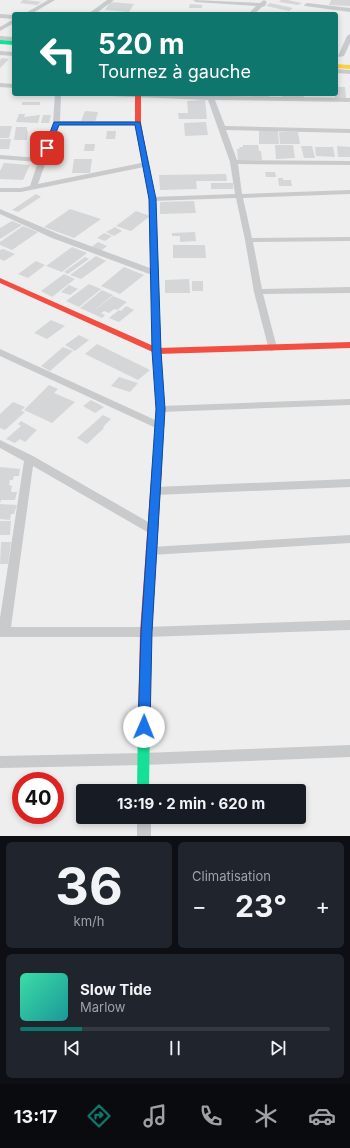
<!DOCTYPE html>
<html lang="fr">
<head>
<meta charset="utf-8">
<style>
  body { margin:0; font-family:Inter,sans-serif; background:#20242c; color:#f1f3f6; height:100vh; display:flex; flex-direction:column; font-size:15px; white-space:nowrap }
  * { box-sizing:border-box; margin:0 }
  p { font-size:13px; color:#9ea1a6 }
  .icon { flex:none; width:22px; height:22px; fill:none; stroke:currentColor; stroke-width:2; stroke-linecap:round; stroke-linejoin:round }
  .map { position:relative; height:836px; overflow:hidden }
  .details { display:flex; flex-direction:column; gap:6px; padding:6px; background:#0d0f14; flex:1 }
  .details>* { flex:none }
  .top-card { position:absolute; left:12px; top:12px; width:326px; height:84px; border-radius:4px; box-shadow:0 2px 6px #0003; background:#0f766e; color:#fff; overflow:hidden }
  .speed { position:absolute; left:12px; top:772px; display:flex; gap:8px; font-size:20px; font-weight:700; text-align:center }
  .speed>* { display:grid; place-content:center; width:52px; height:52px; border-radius:50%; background:#171b24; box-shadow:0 2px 6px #0003; line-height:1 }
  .speed .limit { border:6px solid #d22; background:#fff; color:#111 }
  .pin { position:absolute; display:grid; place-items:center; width:34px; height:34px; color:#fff; margin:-17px; border-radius:8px; box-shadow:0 2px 6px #0006 }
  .me { position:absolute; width:44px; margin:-22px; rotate:1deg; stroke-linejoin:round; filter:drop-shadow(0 0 3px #0008) }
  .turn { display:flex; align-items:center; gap:14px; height:84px; padding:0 20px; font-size:18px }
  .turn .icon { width:52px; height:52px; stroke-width:2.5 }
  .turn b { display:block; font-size:28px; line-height:34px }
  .big { font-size:30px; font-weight:700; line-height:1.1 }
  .details .widget { flex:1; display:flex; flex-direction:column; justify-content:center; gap:6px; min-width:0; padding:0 14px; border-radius:6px; background:#20242c }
  .details .dial { align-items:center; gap:0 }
  .dial b { font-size:52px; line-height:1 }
  .song { display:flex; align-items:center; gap:12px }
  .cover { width:48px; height:48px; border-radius:6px; background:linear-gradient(135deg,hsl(160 70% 55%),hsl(180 70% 35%)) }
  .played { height:4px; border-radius:2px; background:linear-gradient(90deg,#0f766e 20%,#363941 20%) }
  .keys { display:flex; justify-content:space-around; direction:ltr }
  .heat { display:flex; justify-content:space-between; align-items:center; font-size:22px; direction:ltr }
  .details .tiles { flex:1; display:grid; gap:6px; grid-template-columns:1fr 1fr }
  .widget:last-child { grid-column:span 2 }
  .trip { position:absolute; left:76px; top:784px; width:230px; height:40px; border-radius:4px; background:#171b24; box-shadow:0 2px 6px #0003; font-weight:700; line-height:40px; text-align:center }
  .tabs { display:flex; height:64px; justify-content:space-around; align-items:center; background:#090b0e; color:#9ea1a6 }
  .tabs .icon { width:28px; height:28px }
  .tabs .on { color:#0f766e }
  .tabs b { font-size:18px; color:#f1f3f6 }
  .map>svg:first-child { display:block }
</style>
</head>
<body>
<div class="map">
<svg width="350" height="836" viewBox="0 0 350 836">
  <rect width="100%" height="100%" fill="#efeeee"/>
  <path fill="#d5d6d7" d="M23,0H26L41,2L37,5L20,3Z
    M281,0H288L302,3L298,5L279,2Z
    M331,0H350V6L329,5Z
    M110,2L134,4L129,12L105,10Z
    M270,3L293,8L289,11L266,6Z
    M190,4L202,5V8H189Z
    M2,58L9,59L0,68V60Z
    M336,87H345L346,98H335Z
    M251,94H269V98H252Z
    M282,94H303L304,98H282Z
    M205,100L207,119H179L178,113H188L187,101Z
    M22,102H40V105H22Z
    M85,111L98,112L95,122L81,121Z
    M19,114H25L24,117L40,115L38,123L16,122Z
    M43,115H51L49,123H41Z
    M206,122L208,135L185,136L184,123Z
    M0,126H12L9,138H0Z
    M16,127H27V131H28L27,140H14Z
    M107,131H116L115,139H106Z
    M259,131H278L279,144H259Z
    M279,132H298L300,144H280Z
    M0,139H11L9,149H0Z
    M85,144H95L94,151H84Z
    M243,145H258L259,151H261L262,160H238L237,149H240L239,147H243Z
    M275,145H293L295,158L276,159Z
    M301,146H312L315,158H304Z
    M337,146L350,147V157H338Z
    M315,147H333L335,157L316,156Z
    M74,159H92L90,173H72Z
    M4,163L30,165L23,180L0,179V171Z
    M265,172H275L276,177H266Z
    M226,174L227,181H196L197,189L160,190L159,175Z
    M278,178H283V180H291L292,186H279Z
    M211,183H233V189H211Z
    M36,194L41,197L18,212L12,210Z
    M194,201L196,213L160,214V202Z
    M70,209L101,219L74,238L44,227Z
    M136,211L150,216L131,231L116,226Z
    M12,221L22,225L0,239V228Z
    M23,226L38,232L12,250L0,245V242Z
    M115,227L122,231L114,236L106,232Z
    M195,232L196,241L180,242V236H172V233Z
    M104,233L112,236L105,241L97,238Z
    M98,242L107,246L99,252L90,248Z
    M173,245H205L206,258H173Z
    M72,247L87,253L62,272L46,266Z
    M3,249L15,254L4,261L0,259V250Z
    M96,256L106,261L81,279L70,275Z
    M85,257L89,259L68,274L64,272Z
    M36,261L45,265L28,278L18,274Z
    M124,267L144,275L120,294L101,286Z
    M64,274L75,279L52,297L41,291Z
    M189,279L190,293H165V280Z
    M192,281H203V291H192Z
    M89,284L101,289L79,307L66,301Z
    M69,285L78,289L70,295L61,292Z
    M102,290L113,295L91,313L80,308Z
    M113,296L127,302L117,310L114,309L109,313L104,311L101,313L105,315L102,318L91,313Z
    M126,306L134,310L119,322L109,318L119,310L121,311Z
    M51,320L65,326L47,339L34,333Z
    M79,335L89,340L75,351L65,345Z
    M97,344L150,370L138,380L85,354Z
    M63,347L73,351L50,371L41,366Z
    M119,377L138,383L130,392L111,386Z
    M49,385L58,389L54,393L75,402L52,423L24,410Z
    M91,400L104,407L95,413L83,406Z
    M13,402L25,407L21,411L25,412L5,430L0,428V414Z
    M103,415L111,419L103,427L104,428L87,444L77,438Z
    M21,421L37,430L25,442L20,439L15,443L6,439L21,426L18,424Z
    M0,467L20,469L19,476H14L13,480H10L9,485L12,486L11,492H17L15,500H1L0,503Z
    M0,504L17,505L14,514H11L10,520L0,519Z
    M0,521H11L10,535H0Z
    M1,542H11L8,564H0Z"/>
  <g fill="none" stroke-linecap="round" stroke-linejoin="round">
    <path fill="#c8cacc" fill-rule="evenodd" d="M48,0H55L31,14H24Z
      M107,0H114L98,12H111L114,14H88Z
      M193,0L260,3L264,0L267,2L265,6L262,7L254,14H248L256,6L196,2Z
      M307,3L350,8V12L305,6L304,5Z
      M0,14L14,15V19L0,18Z
      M14,19V23L0,31V27Z
      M350,34V43L344,56L339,57L338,56L347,36Z
      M0,36L14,37V41L0,40Z
      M0,51L14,52V56L0,55Z
      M336,69L350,70V74L336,73Z
      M0,83L14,84V88L0,87Z
      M55,94H61L60,121H138L141,123L138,125H59L38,184L146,162H149V166L21,192H0V188H21L30,186L38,162L0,159V155L40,158L53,123Z
      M109,94L350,98V102L215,100L225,126L350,129V133L226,130L237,160L350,161V165L238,164L242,194L350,190V194L243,198L252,238L350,237V241L253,242L262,289L350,287V293L263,294L277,348L272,351L269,350L254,292L245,240L236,198L152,201L148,199L152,197L235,194L230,162L208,100L112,96Z
      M0,209L58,234L158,271L159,273L158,275H152L52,238L0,214Z
      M0,349L164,424L165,426L160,429L156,428L0,356Z
      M350,399V405L161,412L156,409L161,406Z
      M0,440L33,456L157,527L159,530L157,533L153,534L149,533L33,466L11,627H146L350,620V630L146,637H0V618L24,461L0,448Z
      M350,479V487L155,495L151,494L150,491L151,488L155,487Z
      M350,535V543L151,555L147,554L145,551L147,548L151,547Z
      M350,745V757L143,765L0,768V756L143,753Z
      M137,817H151V836H137Z"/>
    <path fill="#16e098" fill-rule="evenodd" d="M0,40L14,41V45L0,44Z
      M151,252H154L158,254L161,351L165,409L162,466L160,468H154L152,466L157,409L153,351Z
      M144,712L148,713L150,717L149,791H137L138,717L140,713Z"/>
    <path fill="#ffcf43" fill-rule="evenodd" d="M336,64L350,65V69L336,68Z"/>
    <path fill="#f24e42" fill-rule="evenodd" d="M135,94H141V123L155,199L158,254L154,256L150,254L149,199L135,123Z
      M0,278L158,348L350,342V348L157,354L0,283Z
      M157,463L160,464L162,466L152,632L150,717L148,721L144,722L140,721L138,717L140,632L152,466L154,464Z"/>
  </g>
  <path fill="#1a73e8" stroke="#114b97" d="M54,122H140L156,199L161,351L165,409L152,632L150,727L148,731L144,733L140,731L138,727L141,632L156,409L152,351L149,199L135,125H59L50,148L45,149L44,148Z"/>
</svg>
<div class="speed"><div class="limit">40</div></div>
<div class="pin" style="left:47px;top:148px;background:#d93025"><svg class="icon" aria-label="arrive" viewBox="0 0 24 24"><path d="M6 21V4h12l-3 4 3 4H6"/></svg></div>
<svg class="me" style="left:144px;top:727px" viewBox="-20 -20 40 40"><circle r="19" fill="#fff"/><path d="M0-13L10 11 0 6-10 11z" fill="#1a73e8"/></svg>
<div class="trip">13:19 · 2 min · 620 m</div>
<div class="top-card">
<div class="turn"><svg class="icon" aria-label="left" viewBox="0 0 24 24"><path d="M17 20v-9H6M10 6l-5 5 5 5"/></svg><div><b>520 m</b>Tournez à gauche</div></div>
</div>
</div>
<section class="details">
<div class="tiles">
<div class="widget dial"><b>36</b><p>km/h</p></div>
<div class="widget"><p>Climatisation</p>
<div class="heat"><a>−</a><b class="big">23°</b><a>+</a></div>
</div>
<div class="widget">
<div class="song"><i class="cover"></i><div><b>Slow Tide</b><p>Marlow</p></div></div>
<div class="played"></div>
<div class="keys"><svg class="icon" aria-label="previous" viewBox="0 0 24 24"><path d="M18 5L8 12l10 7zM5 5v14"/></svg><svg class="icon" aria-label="pause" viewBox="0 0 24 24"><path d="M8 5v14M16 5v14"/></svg><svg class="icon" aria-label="next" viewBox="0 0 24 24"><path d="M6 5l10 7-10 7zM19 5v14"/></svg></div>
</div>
</div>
</section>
<nav class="tabs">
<b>13:17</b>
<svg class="icon on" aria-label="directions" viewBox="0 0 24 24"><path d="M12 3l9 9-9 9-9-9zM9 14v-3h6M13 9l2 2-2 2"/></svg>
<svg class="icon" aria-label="music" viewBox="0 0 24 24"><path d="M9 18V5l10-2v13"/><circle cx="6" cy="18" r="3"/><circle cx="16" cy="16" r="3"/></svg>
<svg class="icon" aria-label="phone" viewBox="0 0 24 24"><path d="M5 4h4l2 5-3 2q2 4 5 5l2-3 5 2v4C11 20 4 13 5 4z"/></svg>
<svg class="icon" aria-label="climate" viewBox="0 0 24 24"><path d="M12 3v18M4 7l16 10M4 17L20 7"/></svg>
<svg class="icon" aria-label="car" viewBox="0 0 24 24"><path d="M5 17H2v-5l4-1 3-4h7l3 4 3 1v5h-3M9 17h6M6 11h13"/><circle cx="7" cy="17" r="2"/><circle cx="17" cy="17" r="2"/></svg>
</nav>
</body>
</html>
